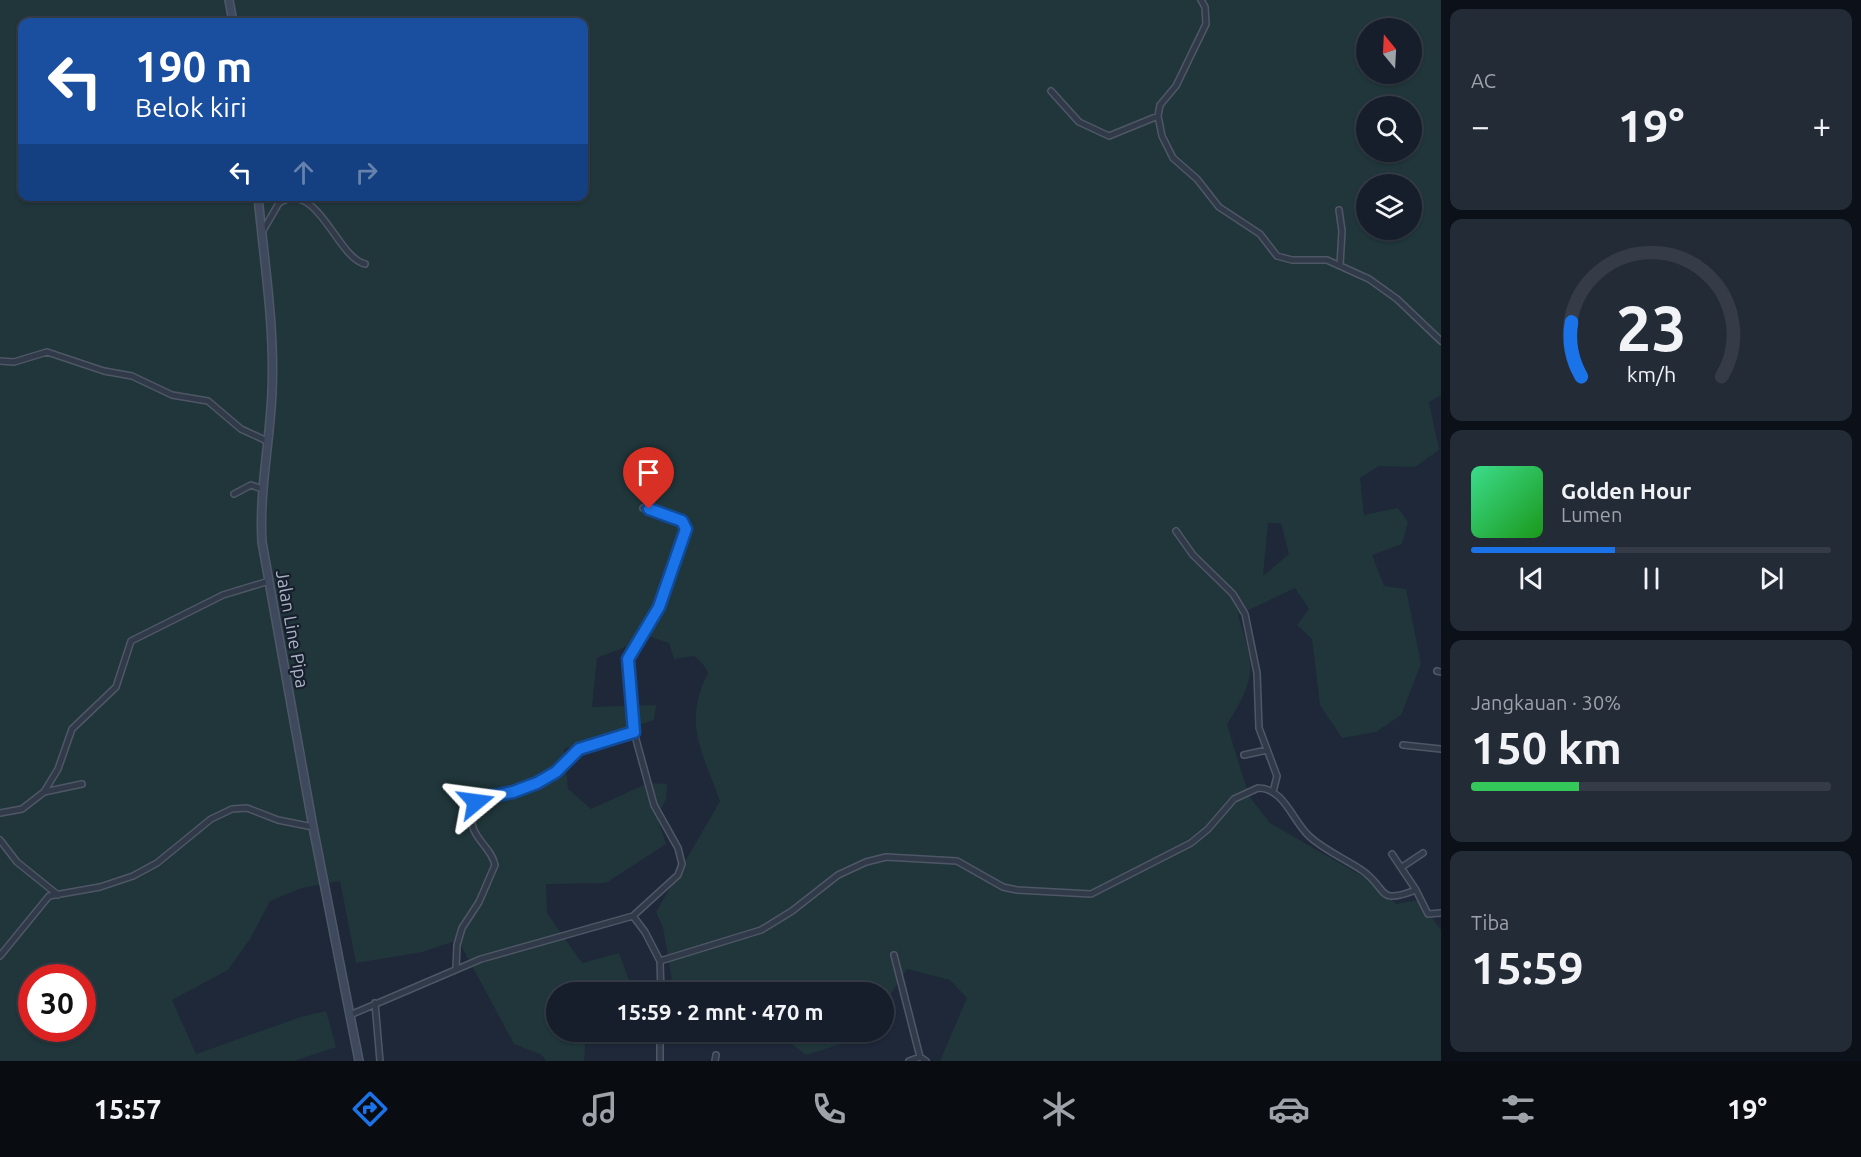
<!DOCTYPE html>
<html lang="id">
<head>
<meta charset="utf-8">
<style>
  body { margin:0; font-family:Ubuntu,sans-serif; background:#232b37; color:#f1f3f6; height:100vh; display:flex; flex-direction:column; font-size:22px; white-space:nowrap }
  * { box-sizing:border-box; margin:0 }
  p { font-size:20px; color:#9ea2a9 }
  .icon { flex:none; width:33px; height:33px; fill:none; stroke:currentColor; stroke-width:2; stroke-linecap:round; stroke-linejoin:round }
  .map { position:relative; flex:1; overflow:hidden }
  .panel { display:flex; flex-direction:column; gap:9px; padding:9px; background:#0c1018; width:420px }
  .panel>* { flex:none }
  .hud { position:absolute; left:18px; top:18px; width:570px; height:183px; border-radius:12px; box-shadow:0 2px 4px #0004,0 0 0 2px #353c47; background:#1a4fa0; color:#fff; overflow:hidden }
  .needle { width:39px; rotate:342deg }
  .buttons { position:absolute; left:1356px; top:18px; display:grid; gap:12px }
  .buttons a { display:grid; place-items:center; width:66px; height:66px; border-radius:50%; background:#161e2b; box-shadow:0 2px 4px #0004,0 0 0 2px #353c47; font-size:30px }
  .speed { position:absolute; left:18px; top:964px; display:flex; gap:12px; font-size:30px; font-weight:700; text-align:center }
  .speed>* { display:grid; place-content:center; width:78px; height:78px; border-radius:50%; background:#161e2b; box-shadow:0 2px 4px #0004,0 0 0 2px #353c47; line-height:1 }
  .speed .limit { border:9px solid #d22; background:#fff; color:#111 }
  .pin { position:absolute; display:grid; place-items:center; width:51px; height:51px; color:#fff; margin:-62px -26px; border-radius:50% 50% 50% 0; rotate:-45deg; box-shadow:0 0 6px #0007 }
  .pin .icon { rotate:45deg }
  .me { position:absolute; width:66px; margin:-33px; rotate:74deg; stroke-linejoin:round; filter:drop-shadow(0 0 4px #0008) }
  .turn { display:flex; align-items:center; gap:21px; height:126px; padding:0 18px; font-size:27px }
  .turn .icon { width:78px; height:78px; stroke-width:2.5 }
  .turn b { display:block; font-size:42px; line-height:51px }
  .lanes { display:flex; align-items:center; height:57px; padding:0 18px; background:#0003; justify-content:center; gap:30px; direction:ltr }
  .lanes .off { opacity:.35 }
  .big { font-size:45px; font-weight:700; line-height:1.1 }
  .panel .card { flex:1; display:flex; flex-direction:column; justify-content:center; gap:9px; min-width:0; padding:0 21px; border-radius:12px; background:#232b37 }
  .panel .dial { align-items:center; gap:0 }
  .dial svg { height:156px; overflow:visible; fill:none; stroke:#353c47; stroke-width:7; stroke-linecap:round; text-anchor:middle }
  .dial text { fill:#f1f3f6; stroke:none }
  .song { display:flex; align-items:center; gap:18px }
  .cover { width:72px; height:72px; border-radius:9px; background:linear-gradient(135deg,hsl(150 70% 55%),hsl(120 70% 35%)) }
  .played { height:6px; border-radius:3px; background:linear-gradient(90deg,#1a73e8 40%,#353c47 40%) }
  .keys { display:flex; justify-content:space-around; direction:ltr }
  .heat { display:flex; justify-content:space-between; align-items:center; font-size:33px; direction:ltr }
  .charge { height:9px; border-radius:4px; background:linear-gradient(90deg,#34c759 30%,#353c47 0) }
  .trip { position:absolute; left:546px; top:982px; width:348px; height:60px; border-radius:30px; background:#161e2b; box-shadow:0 2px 4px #0004,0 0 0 2px #353c47; font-weight:700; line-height:60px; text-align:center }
  .tab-bar { display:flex; height:96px; justify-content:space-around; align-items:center; background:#090c11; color:#9ea2a9 }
  .tab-bar .icon { width:42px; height:42px }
  .tab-bar .current { color:#1a73e8 }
  .tab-bar b { font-size:27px; color:#f1f3f6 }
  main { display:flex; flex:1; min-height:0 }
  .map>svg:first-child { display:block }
</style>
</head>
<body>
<main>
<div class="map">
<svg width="1441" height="1061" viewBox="0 0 1441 1061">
  <rect width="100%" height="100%" fill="#1e2839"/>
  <path fill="#20363a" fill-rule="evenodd" d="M0,0H1441V395L1429,402L1439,450L1415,467L1379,466L1360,478L1364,515L1398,508L1408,522L1402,544L1372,555L1384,586L1406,589L1421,664L1401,715L1376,732L1342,738L1320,705L1312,639L1297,625L1309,609L1295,588L1238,615C1255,670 1257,675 1227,725L1249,796L1270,823L1369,880L1396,904L1419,900L1441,930V1061H940L967,998L950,980L907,969L884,1004V993H674L663,927L656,912L720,801C703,753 682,723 708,673L703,664L694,656L674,659L669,643L651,637L597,658L592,707L656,705L654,720L564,749L568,789L591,809L648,783L667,784L666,799L657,817L666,844L606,883L546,884L547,913L582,963L619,953L629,980V993H556V1032H586L584,1061H546L542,1055L514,1044L458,940L422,952L356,963L340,881L302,888L270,901L250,939L228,970L172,1000L196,1054L301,1017L326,1011L336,1047L294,1061H0ZM22,22H584V196H22ZM1366,28H1412V74H1366ZM1366,106H1412V152H1366ZM1366,184H1412V230H1366ZM1268,523H1281L1289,554L1263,576ZM32,978H82V1029H32Z
    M777,1032H855L844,1043L806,1055Z"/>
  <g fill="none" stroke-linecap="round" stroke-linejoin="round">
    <g stroke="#4f5767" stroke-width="8">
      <path id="minor" d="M1201,0L1205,7L1206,24L1176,86L1160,105L1158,116L1162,136L1173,158L1197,179L1219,207L1260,234L1277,256L1292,260H1327L1369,279L1397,299L1441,341
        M1051,91L1079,122L1109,136L1158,116
        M1339,210L1342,231L1340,265
        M261,234L279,203C318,179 336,257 365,264
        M0,361L14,362L47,352L104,371L132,376L172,395L208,401L241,429L267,441
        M234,494L251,485L262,489
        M1176,531L1193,555L1233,594L1245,614L1257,673L1259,728L1277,776L1273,792
        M1437,671L1441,672
        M634,732L628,659L659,607L686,529L682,521L643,508
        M1403,745L1441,749
        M1244,755L1267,750
        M44,792L82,784
        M0,813L22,809L44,792L58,769L72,729L116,687L131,641L223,595L269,581
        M0,840L17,862L58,895
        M1392,854L1416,890
        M1402,867L1423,853
        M894,955L920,1057
        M0,956L49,896L100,887L133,876L157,863L211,819L232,809L247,808L278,820L313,827
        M660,961L661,993
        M456,968L457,945L462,928L479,902L495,865C490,841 460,836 477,800L538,783L556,773L580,749L634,732L654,805L678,848L682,864L678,875L633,916
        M375,1003L380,1061
        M350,1015L481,959L633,916L645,932L660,961L761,930L792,911L838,875L866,862L886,857L957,861L1003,887L1017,890L1091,894L1191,843L1208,829L1234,799L1258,788C1284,788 1292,820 1309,836C1325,851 1346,859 1363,871C1389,890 1376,905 1416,890L1428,914L1441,913
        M660,1061V1032
        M715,1061L716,1055
        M909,1061L920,1057L926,1061"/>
    </g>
    <g stroke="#4f5767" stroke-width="10">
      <path id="secondary" d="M229,0L233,22
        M258,196C264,261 275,327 272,392C270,442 259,491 262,542L313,827L359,1061"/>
    </g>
    <use href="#minor" stroke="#313a49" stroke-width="5"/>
    <use href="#secondary" stroke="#3f495d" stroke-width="7"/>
  </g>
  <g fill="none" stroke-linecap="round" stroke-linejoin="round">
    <g stroke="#114b97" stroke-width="15">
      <path id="route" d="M476,802L481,798L513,792L537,783L556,772L579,749L634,732L628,659L659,607L686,529L682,521L649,509"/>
    </g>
    <use href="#route" stroke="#1a73e8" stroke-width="10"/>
  </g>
  <g text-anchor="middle" stroke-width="4.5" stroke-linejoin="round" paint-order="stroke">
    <g font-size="18" fill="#abb4c6" stroke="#171f2d">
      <text transform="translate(292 629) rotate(80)" y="6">Jalan Line Pipa</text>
    </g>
  </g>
</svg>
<div class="buttons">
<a><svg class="needle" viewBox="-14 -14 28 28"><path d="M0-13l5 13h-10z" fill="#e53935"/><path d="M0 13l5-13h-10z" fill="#9ea2a9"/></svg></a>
<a><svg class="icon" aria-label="search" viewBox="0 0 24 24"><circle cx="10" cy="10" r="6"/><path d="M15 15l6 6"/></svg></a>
<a><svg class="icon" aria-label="layers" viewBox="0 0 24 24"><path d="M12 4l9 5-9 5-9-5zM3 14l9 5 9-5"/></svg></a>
</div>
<div class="speed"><div class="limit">30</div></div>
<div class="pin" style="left:649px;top:509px;background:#d93025"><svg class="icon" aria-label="arrive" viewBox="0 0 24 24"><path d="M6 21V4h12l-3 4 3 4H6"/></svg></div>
<svg class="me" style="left:476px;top:802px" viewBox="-20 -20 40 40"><path d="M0-17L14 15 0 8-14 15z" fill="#1a73e8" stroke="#fff" stroke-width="4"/></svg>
<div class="trip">15:59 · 2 mnt · 470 m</div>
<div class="hud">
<div class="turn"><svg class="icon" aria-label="left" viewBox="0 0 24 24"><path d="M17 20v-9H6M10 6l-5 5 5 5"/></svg><div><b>190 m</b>Belok kiri</div></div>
<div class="lanes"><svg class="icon" aria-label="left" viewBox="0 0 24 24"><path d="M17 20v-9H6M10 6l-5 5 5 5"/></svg><svg class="icon off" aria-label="ahead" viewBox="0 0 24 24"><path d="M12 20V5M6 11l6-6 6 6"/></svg><svg class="icon off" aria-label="right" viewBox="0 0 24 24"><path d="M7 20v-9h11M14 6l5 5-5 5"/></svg></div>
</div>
</div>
<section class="panel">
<div class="card"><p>AC</p>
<div class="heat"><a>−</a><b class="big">19°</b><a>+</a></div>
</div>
<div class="card dial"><svg viewBox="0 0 100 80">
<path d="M14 69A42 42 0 1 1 86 69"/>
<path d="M14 69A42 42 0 0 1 9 41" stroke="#1a73e8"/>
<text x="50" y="56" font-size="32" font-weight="700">23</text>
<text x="50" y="72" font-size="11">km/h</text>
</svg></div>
<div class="card">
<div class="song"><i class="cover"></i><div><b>Golden Hour</b><p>Lumen</p></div></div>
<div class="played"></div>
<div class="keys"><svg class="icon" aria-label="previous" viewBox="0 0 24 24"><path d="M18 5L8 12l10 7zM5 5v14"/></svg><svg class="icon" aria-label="pause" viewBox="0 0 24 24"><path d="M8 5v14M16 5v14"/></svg><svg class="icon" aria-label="next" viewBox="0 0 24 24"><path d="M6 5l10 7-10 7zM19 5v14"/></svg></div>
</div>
<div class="card"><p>Jangkauan · 30%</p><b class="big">150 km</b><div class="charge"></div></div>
<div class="card"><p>Tiba</p><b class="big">15:59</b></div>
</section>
</main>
<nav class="tab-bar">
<b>15:57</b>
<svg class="icon current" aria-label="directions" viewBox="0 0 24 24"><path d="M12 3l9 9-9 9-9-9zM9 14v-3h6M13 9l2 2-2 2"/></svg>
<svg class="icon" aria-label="music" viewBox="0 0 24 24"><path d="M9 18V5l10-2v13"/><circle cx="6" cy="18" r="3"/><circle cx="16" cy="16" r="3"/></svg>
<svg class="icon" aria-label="phone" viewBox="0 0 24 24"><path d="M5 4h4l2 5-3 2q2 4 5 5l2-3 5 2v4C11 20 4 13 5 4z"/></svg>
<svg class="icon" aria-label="climate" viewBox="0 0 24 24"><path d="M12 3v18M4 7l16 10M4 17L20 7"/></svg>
<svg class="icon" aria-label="car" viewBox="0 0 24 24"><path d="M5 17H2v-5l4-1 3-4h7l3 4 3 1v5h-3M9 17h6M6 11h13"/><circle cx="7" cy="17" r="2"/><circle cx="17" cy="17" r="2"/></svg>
<svg class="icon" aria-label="filters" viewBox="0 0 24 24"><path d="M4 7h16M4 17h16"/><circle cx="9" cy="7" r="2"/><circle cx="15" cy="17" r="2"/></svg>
<b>19°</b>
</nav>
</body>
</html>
